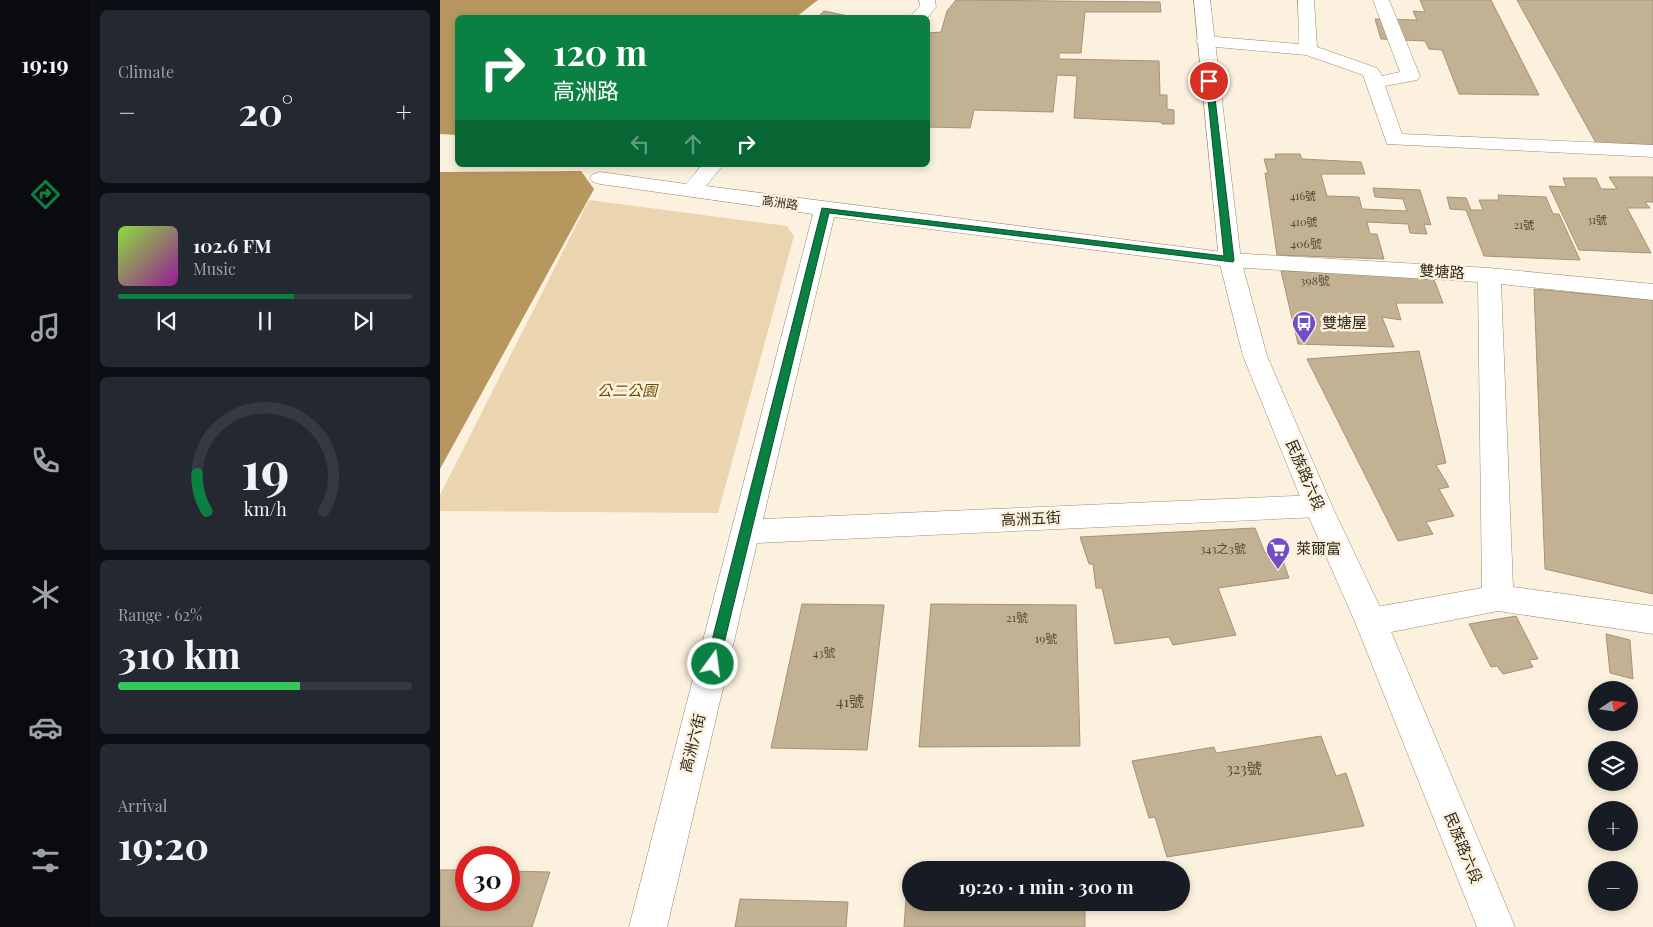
<!DOCTYPE html>
<html lang="en">
<head>
<meta charset="utf-8">
<style>
  body { margin:0; font-family:"Playfair Display","Noto Sans TC",serif; background:#242831; color:#f1f3f6; height:100vh; display:flex; flex-direction:column; font-size:19px; white-space:nowrap }
  * { box-sizing:border-box; margin:0 }
  p { font-size:16px; color:#9ea1a6 }
  .icon { flex:none; width:28px; height:28px; fill:none; stroke:currentColor; stroke-width:2; stroke-linecap:round; stroke-linejoin:round }
  .map { position:relative; flex:1; overflow:hidden }
  .drawer { display:flex; flex-direction:column; gap:10px; padding:10px; background:#0d0f14; width:350px }
  .drawer>* { flex:none }
  .top-card { position:absolute; left:15px; top:15px; width:475px; height:152px; border-radius:8px; box-shadow:0 2px 8px #0003; background:#0b8043; color:#fff; overflow:hidden }
  .needle { width:32px; rotate:77deg }
  .buttons { position:absolute; left:1148px; top:681px; display:grid; gap:10px }
  .buttons a { display:grid; place-items:center; width:50px; height:50px; border-radius:50%; background:#171b24; box-shadow:0 2px 8px #0003; font-size:25px }
  .speed { position:absolute; left:15px; top:846px; display:flex; gap:10px; font-size:25px; font-weight:700; text-align:center }
  .speed>* { display:grid; place-content:center; width:65px; height:65px; border-radius:50%; background:#171b24; box-shadow:0 2px 8px #0003; line-height:1 }
  .speed .limit { border:8px solid #d22; background:#fff; color:#111 }
  .pin { position:absolute; display:grid; place-items:center; width:42px; height:42px; color:#fff; margin:-21px; border:2px solid #fff; border-radius:50%; box-shadow:0 1px 5px #0007 }
  .me { position:absolute; width:55px; margin:-28px; rotate:14deg; stroke-linejoin:round; filter:drop-shadow(0 0 4px #0008) }
  .turn { display:flex; align-items:center; gap:18px; height:105px; padding:0 15px; font-size:22px }
  .turn .icon { width:65px; height:65px; stroke-width:2.5 }
  .turn b { display:block; font-size:35px; line-height:42px }
  .lanes { display:flex; align-items:center; height:48px; padding:0 15px; background:#0003; justify-content:center; gap:25px; direction:ltr }
  .lanes .off { opacity:.35 }
  .big { font-size:38px; font-weight:700; line-height:1.1 }
  .drawer .tile { flex:1; display:flex; flex-direction:column; justify-content:center; gap:8px; min-width:0; padding:0 18px; border-radius:8px; background:#242831 }
  .drawer .dial { align-items:center; gap:0 }
  .dial svg { height:130px; overflow:visible; fill:none; stroke:#363941; stroke-width:7; stroke-linecap:round; text-anchor:middle }
  .dial text { fill:#f1f3f6; stroke:none }
  .song { display:flex; align-items:center; gap:15px }
  .cover { width:60px; height:60px; border-radius:8px; background:linear-gradient(135deg,hsl(90 70% 55%),hsl(300 70% 35%)) }
  .played { height:5px; border-radius:2px; background:linear-gradient(90deg,#0b8043 60%,#363941 60%) }
  .keys { display:flex; justify-content:space-around; direction:ltr }
  .heat { display:flex; justify-content:space-between; align-items:center; font-size:28px; direction:ltr }
  .charge { height:8px; border-radius:4px; background:linear-gradient(90deg,#34c759 62%,#363941 0) }
  .trip { position:absolute; left:462px; top:861px; width:288px; height:50px; border-radius:25px; background:#171b24; box-shadow:0 2px 8px #0003; font-weight:700; line-height:50px; text-align:center }
  main { display:flex; flex:1; min-height:0 }
  .dock { display:flex; flex-direction:column; width:90px; justify-content:space-around; align-items:center; background:#090b0e; color:#9ea1a6 }
  .dock .icon { width:35px; height:35px }
  .dock .on { color:#0b8043 }
  .dock b { font-size:22px; color:#f1f3f6 }
  .map>svg:first-child { display:block }
</style>
</head>
<body>
<main>
<nav class="dock">
<b>19:19</b>
<svg class="icon on" aria-label="directions" viewBox="0 0 24 24"><path d="M12 3l9 9-9 9-9-9zM9 14v-3h6M13 9l2 2-2 2"/></svg>
<svg class="icon" aria-label="music" viewBox="0 0 24 24"><path d="M9 18V5l10-2v13"/><circle cx="6" cy="18" r="3"/><circle cx="16" cy="16" r="3"/></svg>
<svg class="icon" aria-label="phone" viewBox="0 0 24 24"><path d="M5 4h4l2 5-3 2q2 4 5 5l2-3 5 2v4C11 20 4 13 5 4z"/></svg>
<svg class="icon" aria-label="climate" viewBox="0 0 24 24"><path d="M12 3v18M4 7l16 10M4 17L20 7"/></svg>
<svg class="icon" aria-label="car" viewBox="0 0 24 24"><path d="M5 17H2v-5l4-1 3-4h7l3 4 3 1v5h-3M9 17h6M6 11h13"/><circle cx="7" cy="17" r="2"/><circle cx="17" cy="17" r="2"/></svg>
<svg class="icon" aria-label="filters" viewBox="0 0 24 24"><path d="M4 7h16M4 17h16"/><circle cx="9" cy="7" r="2"/><circle cx="15" cy="17" r="2"/></svg>
</nav>
<section class="drawer">
<div class="tile"><p>Climate</p>
<div class="heat"><a>−</a><b class="big">20°</b><a>+</a></div>
</div>
<div class="tile">
<div class="song"><i class="cover"></i><div><b>102.6 FM</b><p>Music</p></div></div>
<div class="played"></div>
<div class="keys"><svg class="icon" aria-label="previous" viewBox="0 0 24 24"><path d="M18 5L8 12l10 7zM5 5v14"/></svg><svg class="icon" aria-label="pause" viewBox="0 0 24 24"><path d="M8 5v14M16 5v14"/></svg><svg class="icon" aria-label="next" viewBox="0 0 24 24"><path d="M6 5l10 7-10 7zM19 5v14"/></svg></div>
</div>
<div class="tile dial"><svg viewBox="0 0 100 80">
<path d="M14 69A42 42 0 1 1 86 69"/>
<path d="M14 69A42 42 0 0 1 8 46" stroke="#0b8043"/>
<text x="50" y="56" font-size="32" font-weight="700">19</text>
<text x="50" y="72" font-size="11">km/h</text>
</svg></div>
<div class="tile"><p>Range · 62%</p><b class="big">310 km</b><div class="charge"></div></div>
<div class="tile"><p>Arrival</p><b class="big">19:20</b></div>
</section>
<div class="map">
<svg width="1213" height="927" viewBox="0 0 1213 927">
  <rect width="100%" height="100%" fill="#fcf1de"/>
  <path fill="#ead5b0" d="M149,200L347,226L354,236L278,513L0,511V495Z"/>
  <path fill="#b7975d" d="M0,0H378L356,17L18,18L17,135L0,134Z
    M141,171L154,189L0,469V172Z"/>
  <path fill="#c2b192" stroke="#a49375" d="M516,0L720,2L721,12H645L641,53H619V59L719,61L720,95H727V109L734,110V124H722L721,122L634,118L637,76L617,75L613,112L534,110L530,128L488,127V33L501,32L507,11Z
    M980,0H1051L1099,95L1019,94L1002,50L989,49L985,41L941,39L935,19L977,20L973,11L985,12Z
    M1077,0H1213V145L1156,143Z
    M384,11L418,18H377Z
    M835,154H860L862,159L921,162L925,174H881L887,196L919,197L922,209L967,211L963,199L935,197L933,188L980,190L991,225L984,224L987,234L970,233L968,224L927,222L930,234H937L944,259L837,255L825,173H828L824,159H836Z
    M1169,177H1213V202H1205L1210,208H1187L1211,253L1139,250L1109,186L1126,187L1123,178H1156L1161,189H1177Z
    M1058,195L1106,197L1113,214H1119L1140,260L1044,256L1026,210L1010,209L1007,197L1026,198L1031,210H1043L1039,200H1059Z
    M841,271L967,274L993,277L1003,303H956L961,320L942,317L954,347L858,344Z
    M1094,289L1213,300V594L1105,569Z
    M979,351L1006,463L996,465L1009,487L999,489L1014,516L986,522L993,534L958,541L867,359Z
    M815,528L825,553L840,552L849,578L778,588L796,635L733,645L729,637L675,644L662,588H656L653,564H649L640,537Z
    M362,604L444,605L427,750L331,748Z
    M491,604L636,605L640,746L479,747Z
    M1076,616L1098,659L1089,660L1093,667L1063,674L1057,666L1051,667L1029,624Z
    M1166,634L1190,640L1193,679L1170,673Z
    M881,736L896,776L906,773L924,826L727,857L715,817L709,818L692,761L774,747L776,753Z
    M0,870H26V900H69V871L110,872L92,927H0Z
    M466,898H471V902H645V927H464Z
    M300,899L408,902L406,927H295Z"/>
  <g fill="none" stroke-linecap="round" stroke-linejoin="round">
    <g stroke="#99896b" stroke-width="1">
      <path id="minor" d="M479,0H495L496,7L487,18H469L480,6Z
        M858,0H874L877,47L937,68L942,76L960,72L933,0H949L980,76L977,80L945,86L962,134L1213,145V157L947,144L923,75L866,55L765,46L759,45L756,41L759,37L765,36L859,44Z
        M262,165H283L266,186L790,253L1049,268L1213,284V300L1061,284L1073,587L1213,606V634L1058,611L931,636L920,632L915,622L920,612L931,608L1042,588L1038,282L790,267L394,217L323,519L878,495L888,498L892,506L888,514L878,517L317,543L227,927H189L373,214L160,184L153,182L150,178L153,174L160,172L246,184Z"/>
    </g>
    <g stroke="#99896b" stroke-width="1">
      <path id="major" d="M754,0H770L801,260L827,356L892,506L947,622L1075,927H1037L915,622L864,506L803,356L779,260Z"/>
    </g>
    <use href="#minor" fill="#fff" fill-rule="evenodd"/>
    <use href="#major" fill="#fff" fill-rule="evenodd"/>
  </g>
  <path fill="#0b8043" stroke="#07532c" d="M766,80L773,81L794,260L793,262L389,213L279,664L277,668L273,670L268,668L266,664L382,208L784,256Z"/>
  <defs>
    <g id="bus-pin" transform="scale(1.25)"><path d="M0 17L-7.5 6A9.5 9.5 0 1 1 7.5 6Z" fill="#714ec7" stroke="#fcf1de"/><path d="M-5-6H5V4H4V6H2V4H-2V6H-4V4H-5ZM-3.5-4V0h7V-4ZM-3.5 1.2v1.5H-2V1.2ZM2 1.2v1.5H3.5V1.2Z" fill="#fff"/></g>
    <g id="supermarket-pin" transform="scale(1.25)"><path d="M0 17L-7.5 6A9.5 9.5 0 1 1 7.5 6Z" fill="#714ec7" stroke="#fcf1de"/><path d="M-6-5.5h2.5l.6 2H6L4.5 2H-2.5L-4.4-4H-6ZM-1.5 3.2a1.3 1.3 0 1 0 .1 0ZM3 3.2a1.3 1.3 0 1 0 .1 0Z" fill="#fff"/></g>
  </defs>
  <g fill-rule="evenodd">
    <use href="#bus-pin" x="864" y="323"/>
    <use href="#supermarket-pin" x="838" y="549"/>
  </g>
  <g text-anchor="middle" stroke-width="5" stroke-linejoin="round" paint-order="stroke">
    <g font-size="11" fill="#534a39">
      <text x="863" y="200">416號</text>
      <text x="1157" y="224">31號</text>
      <text x="864" y="226">410號</text>
      <text x="1084" y="229">21號</text>
    </g>
    <g font-size="12" fill="#2e271b" stroke="#fcf1de">
      <text transform="translate(340 203) rotate(8)" y="4">高洲路</text>
    </g>
    <g font-size="12" fill="#534a39">
      <text x="866" y="248">406號</text>
      <text x="875" y="285">398號</text>
      <text x="783" y="553">343之3號</text>
      <text x="577" y="622">21號</text>
      <text x="606" y="643">19號</text>
      <text x="384" y="657">43號</text>
    </g>
    <g font-size="15" fill="#2e271b" stroke="#fcf1de">
      <text transform="translate(1002 272) rotate(3)" y="5">雙塘路</text>
      <text transform="translate(865 475) rotate(67)" y="5">民族路六段</text>
      <text transform="translate(591 519) rotate(-3)" y="5">高洲五街</text>
      <text transform="translate(253 743) rotate(-76)" y="5">高洲六街</text>
      <text transform="translate(1023 848) rotate(68)" y="5">民族路六段</text>
    </g>
    <g font-size="15" fill="#2e271b" stroke="#fcf1de" text-anchor="start">
      <text x="882" y="328">雙塘屋</text>
      <text x="856" y="554">萊爾富</text>
    </g>
    <g font-size="15" font-style="italic" fill="#6e4f01" stroke="#fcf1de">
      <text x="187" y="396">公二公園</text>
    </g>
    <g font-size="15" fill="#534a39">
      <text x="410" y="707">41號</text>
      <text x="804" y="774">323號</text>
    </g>
  </g>
</svg>
<div class="buttons">
<a><svg class="needle" viewBox="-14 -14 28 28"><path d="M0-13l5 13h-10z" fill="#e53935"/><path d="M0 13l5-13h-10z" fill="#9ea1a6"/></svg></a>
<a><svg class="icon" aria-label="layers" viewBox="0 0 24 24"><path d="M12 4l9 5-9 5-9-5zM3 14l9 5 9-5"/></svg></a>
<a>+</a>
<a>−</a>
</div>
<div class="speed"><div class="limit">30</div></div>
<div class="pin" style="left:769px;top:81px;background:#d93025"><svg class="icon" aria-label="arrive" viewBox="0 0 24 24"><path d="M6 21V4h12l-3 4 3 4H6"/></svg></div>
<svg class="me" style="left:273px;top:664px" viewBox="-20 -20 40 40"><circle r="17" fill="#0b8043" stroke="#fff" stroke-width="3"/><path d="M0-11L8 9 0 5-8 9z" fill="#fff"/></svg>
<div class="trip">19:20 · 1 min · 300 m</div>
<div class="top-card">
<div class="turn"><svg class="icon" aria-label="right" viewBox="0 0 24 24"><path d="M7 20v-9h11M14 6l5 5-5 5"/></svg><div><b>120 m</b>高洲路</div></div>
<div class="lanes"><svg class="icon off" aria-label="left" viewBox="0 0 24 24"><path d="M17 20v-9H6M10 6l-5 5 5 5"/></svg><svg class="icon off" aria-label="ahead" viewBox="0 0 24 24"><path d="M12 20V5M6 11l6-6 6 6"/></svg><svg class="icon" aria-label="right" viewBox="0 0 24 24"><path d="M7 20v-9h11M14 6l5 5-5 5"/></svg></div>
</div>
</div>
</main>
</body>
</html>
